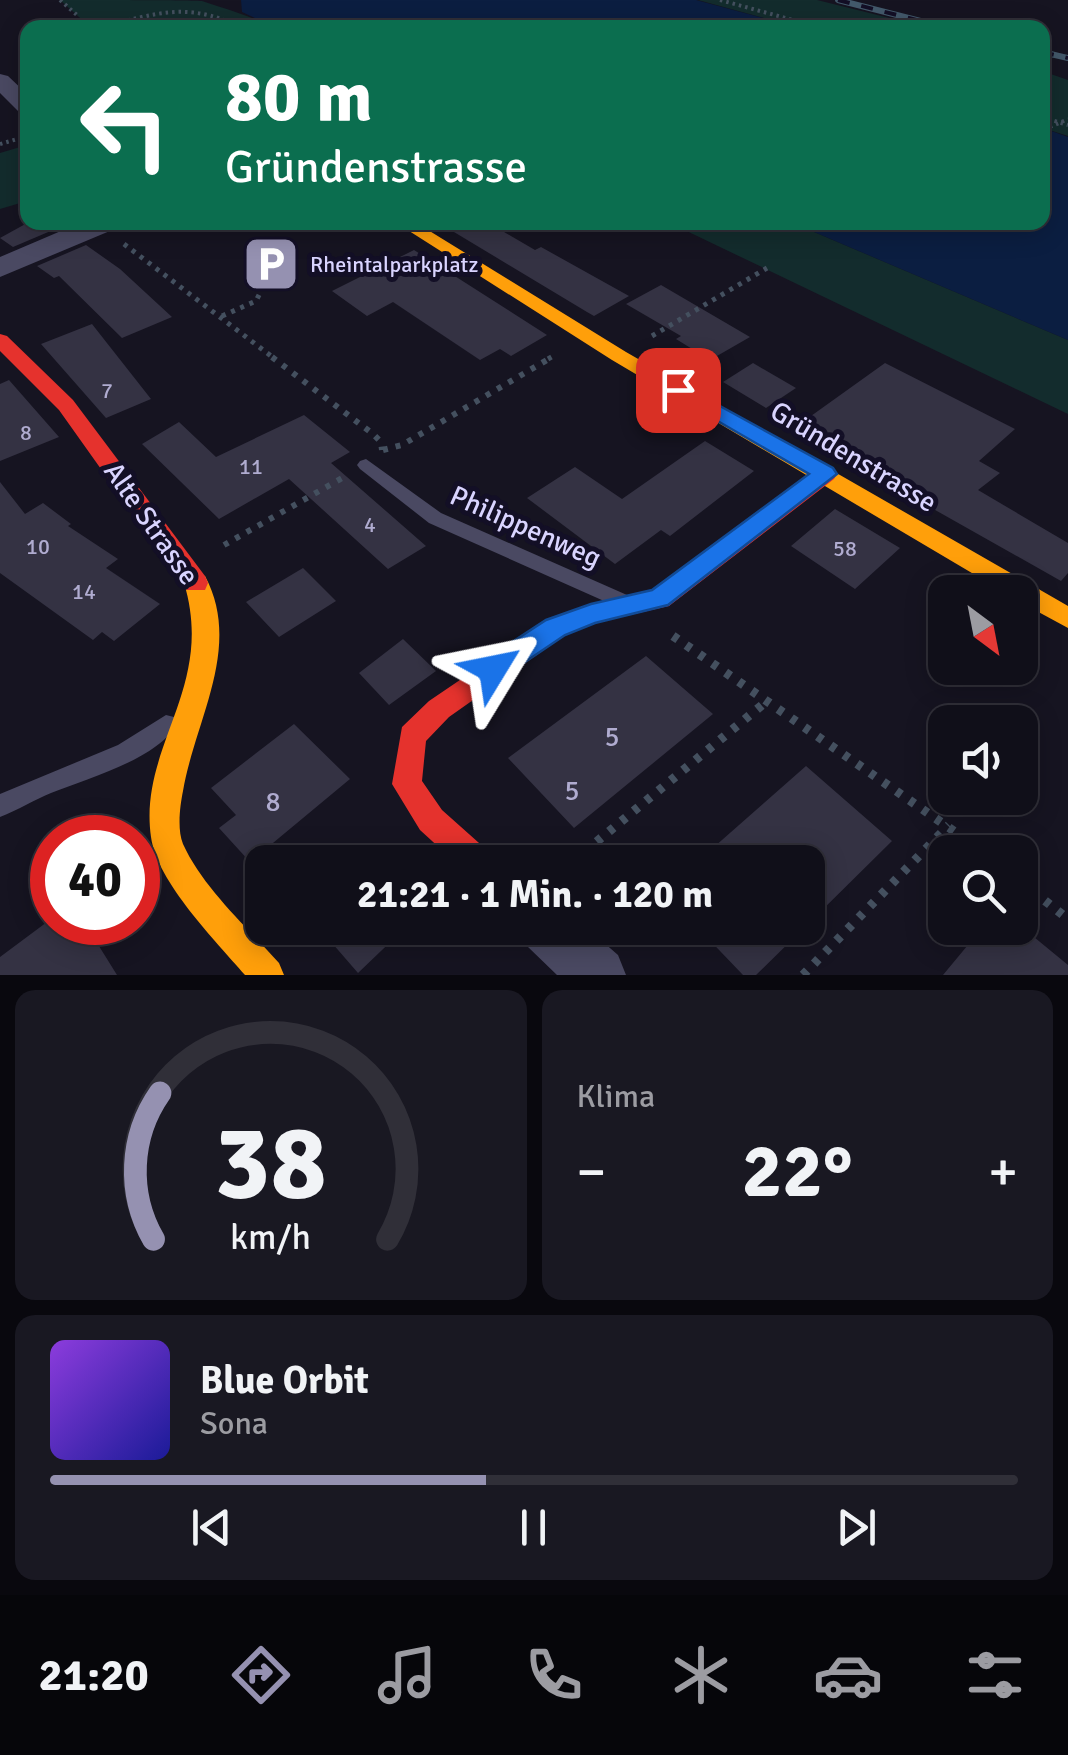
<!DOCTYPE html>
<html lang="de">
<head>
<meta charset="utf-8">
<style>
  body { margin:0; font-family:Signika,sans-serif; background:#191822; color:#f1f3f6; height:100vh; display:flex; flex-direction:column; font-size:38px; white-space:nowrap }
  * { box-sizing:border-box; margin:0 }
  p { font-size:32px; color:#9c9ca2 }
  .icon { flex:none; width:55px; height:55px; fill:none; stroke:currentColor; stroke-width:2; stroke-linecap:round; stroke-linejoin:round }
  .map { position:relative; height:975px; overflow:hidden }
  .sheet { display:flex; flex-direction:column; gap:15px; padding:15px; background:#09080e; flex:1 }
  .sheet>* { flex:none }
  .hud { position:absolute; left:20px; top:20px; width:1030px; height:210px; border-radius:20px; box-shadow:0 5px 25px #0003,0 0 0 2px #302f38; background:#0b6e4f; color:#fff; overflow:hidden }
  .needle { width:65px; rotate:148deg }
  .tools { position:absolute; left:928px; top:575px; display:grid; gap:20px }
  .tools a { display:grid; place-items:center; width:110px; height:110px; border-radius:20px; background:#100f19; box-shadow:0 5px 25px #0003,0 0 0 2px #302f38; font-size:50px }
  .speed { position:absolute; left:30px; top:815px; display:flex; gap:20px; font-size:50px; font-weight:700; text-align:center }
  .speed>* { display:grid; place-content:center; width:130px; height:130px; border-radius:50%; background:#100f19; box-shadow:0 5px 25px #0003,0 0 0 2px #302f38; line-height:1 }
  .speed .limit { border:15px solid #d22; background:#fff; color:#111 }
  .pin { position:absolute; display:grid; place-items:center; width:85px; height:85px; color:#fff; margin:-42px; border-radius:20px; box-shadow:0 5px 15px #0006 }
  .me { position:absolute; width:110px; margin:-55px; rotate:55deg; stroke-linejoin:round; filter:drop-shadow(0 0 8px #0008) }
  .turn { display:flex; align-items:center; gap:35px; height:210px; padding:0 40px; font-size:45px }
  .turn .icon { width:130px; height:130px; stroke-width:2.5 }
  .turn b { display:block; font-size:70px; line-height:85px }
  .big { font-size:75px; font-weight:700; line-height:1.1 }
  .sheet .tile { flex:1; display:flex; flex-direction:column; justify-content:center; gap:15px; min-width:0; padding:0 35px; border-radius:20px; background:#191822 }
  .sheet .dial { align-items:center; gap:0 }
  .dial svg { height:260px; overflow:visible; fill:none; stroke:#302f38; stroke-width:7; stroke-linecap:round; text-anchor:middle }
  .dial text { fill:#f1f3f6; stroke:none }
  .song { display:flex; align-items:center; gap:30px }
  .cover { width:120px; height:120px; border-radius:15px; background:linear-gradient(135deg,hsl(270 70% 55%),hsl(240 70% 35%)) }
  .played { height:10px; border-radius:5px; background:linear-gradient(90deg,#9591b1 45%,#302f38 45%) }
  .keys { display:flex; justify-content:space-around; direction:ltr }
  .heat { display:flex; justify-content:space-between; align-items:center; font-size:55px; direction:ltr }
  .sheet .tiles { flex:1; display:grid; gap:15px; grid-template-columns:1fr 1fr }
  .tile:last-child { grid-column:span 2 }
  .trip { position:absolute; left:245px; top:845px; width:580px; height:100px; border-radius:20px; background:#100f19; box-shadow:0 5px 25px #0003,0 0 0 2px #302f38; font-weight:700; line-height:100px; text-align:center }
  .tab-bar { display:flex; height:160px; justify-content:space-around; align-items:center; background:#06060a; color:#9c9ca2 }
  .tab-bar .icon { width:70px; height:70px }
  .tab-bar .active { color:#9591b1 }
  .tab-bar b { font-size:45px; color:#f1f3f6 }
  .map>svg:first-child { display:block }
</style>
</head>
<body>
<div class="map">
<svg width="1068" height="975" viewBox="0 0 1068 975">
  <rect width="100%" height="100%" fill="#161421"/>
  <path fill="#132c2d" d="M60,0C88,0 183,0 202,1C226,9 250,16 274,27H98L89,26Z
    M698,0H817L926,27H797Z
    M1042,71L1068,80V136L1043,128Z
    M27,145V201L0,209V153Z
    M670,223H793L1068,340V414Z"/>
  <path fill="#0b1e41" d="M241,0H696L796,27H274L242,12Z
    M1043,128L1068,137V340L793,223L1042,222Z"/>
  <path fill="#343243" d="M29,222H54L60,227L13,247L0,238Z
    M474,222H487L535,250L541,247L629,296L594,316L587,312L454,232Z
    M86,245L120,269L172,317L122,338L59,276L54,278L37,266Z
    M414,250L547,335L511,356L500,349L480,360L393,302L367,316L332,291Z
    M661,285L750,337L710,360L676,339L681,336L626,304Z
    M92,324L151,399L106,418L41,344Z
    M753,363L796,388L766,408L723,382Z
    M885,363L1015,429L979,461L1000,473L978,490L1068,543V573L1061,581L843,458L853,450L804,421Z
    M9,380L59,437L0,461V384Z
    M304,415L350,452L331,463L426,546L388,569L289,479L219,519L142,444L179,422L216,457Z
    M705,441L754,471L670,536L661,530L615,564L527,498L575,467L622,499Z
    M0,482L25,514L43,503L71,524L68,526L118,559L106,568L160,604L114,641L102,632L93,640L0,573Z
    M835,509L900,548L855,589L791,546Z
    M303,568L336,601L279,637L246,602Z
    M403,639L436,671L389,705L359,673Z
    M646,656L713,714L574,828L508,758Z
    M294,724L350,779L250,862L219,828L236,815L211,788Z
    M806,766L892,841L808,924V862H697Z
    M47,922H84L117,975H0V957Z
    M319,928H405L358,973Z
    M698,928H804L756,975H743Z
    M982,928H1023L1068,965V975H943Z"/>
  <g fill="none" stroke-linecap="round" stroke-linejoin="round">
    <path stroke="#44505f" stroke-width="4" stroke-dasharray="2.5 4" stroke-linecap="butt" d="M60,0L78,16
      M720,0L822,28
      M121,22C172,9 195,6 244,28
      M1042,117L1068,125
      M1050,127L1068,119
      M0,144L28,136"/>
    <path stroke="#44505f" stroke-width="5" stroke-dasharray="4 6" stroke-linecap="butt" d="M769,222L772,226
      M124,244L275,359
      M222,316L256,301L263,287
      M652,336L767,268
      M548,359L555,355"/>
    <path stroke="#44505f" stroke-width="6" stroke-dasharray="5 8" stroke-linecap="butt" d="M272,357L373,434L381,442L382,450
      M383,450L402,445L552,357
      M224,545L344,477"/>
    <path stroke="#44505f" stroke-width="9" stroke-dasharray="6 10" stroke-linecap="butt" d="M673,636L984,852
      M572,862L767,701
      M1020,881L1068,919
      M803,975L949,825"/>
    <path fill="#4a4962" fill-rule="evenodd" d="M366,459L441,513L627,595L630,600L627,605L620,608L613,605L429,523L360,469L357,465L360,461Z
      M166,715L174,717L177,724C158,759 86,779 51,793C34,800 18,810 0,817V794L118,745Z"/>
    <path fill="#4a4962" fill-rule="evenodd" d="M98,21L105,23L108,28H88Z
      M0,74L8,76L28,95V115L20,113L0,93Z
      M82,222H120L117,228L0,277V257Z
      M520,928H587L618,955L626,975H557L528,947Z"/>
    <path fill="#ff9f0a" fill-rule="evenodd" d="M395,222H415L626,352L1068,606V628L1020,602V592H1004L612,360Z
      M196,574L205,576C243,647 195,720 183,791C180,806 177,829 183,844C203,888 247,927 279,963L284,975H245C216,941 157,882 151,837C138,746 216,688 184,583L187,576Z"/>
    <path fill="#e5322d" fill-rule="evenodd" d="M0,334L7,336L73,400L205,576L208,583L205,590H187L59,410L0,351Z
      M826,466L837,474L834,479L669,606L595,623L565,635L449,717L426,741L422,781L442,810L488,851L492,862H455L420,830L392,784L402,727L429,701L547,621L591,604L653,591Z"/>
    <g stroke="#43596b" stroke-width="6">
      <path id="rail" d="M838,0L948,28
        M1042,52L1068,58"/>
    </g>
    <use href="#rail" stroke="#130f26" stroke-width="4" stroke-dasharray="12" stroke-linecap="butt"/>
  </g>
  <path fill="#1a73e8" stroke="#114b97" stroke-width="2.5" d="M678,383L833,468L837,474L668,605L595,623L565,635L503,677L493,680L483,677L480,669L483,661L546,620L591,604L652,590L809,474L671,394V385Z"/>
  <defs>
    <g id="parking-square" transform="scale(2.875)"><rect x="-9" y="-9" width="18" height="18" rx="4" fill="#9591b1" stroke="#130f26"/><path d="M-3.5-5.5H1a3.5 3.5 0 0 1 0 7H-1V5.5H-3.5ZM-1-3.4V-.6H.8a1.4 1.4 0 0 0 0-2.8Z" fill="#fff"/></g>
  </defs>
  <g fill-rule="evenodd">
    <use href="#parking-square" x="271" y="264"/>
  </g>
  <g text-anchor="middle" stroke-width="10" stroke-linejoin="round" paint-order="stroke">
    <g font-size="22" fill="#d9d4ff" stroke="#130f26" text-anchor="start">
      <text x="310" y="272">Rheintalparkplatz</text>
    </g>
    <g font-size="22" fill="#b0acd0">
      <text x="107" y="398">7</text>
      <text x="26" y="440">8</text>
      <text x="251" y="474">11</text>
      <text x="370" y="532">4</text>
      <text x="38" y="554">10</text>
      <text x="845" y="556">58</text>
      <text x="84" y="599">14</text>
    </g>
    <g font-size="28" fill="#d9d4ff" stroke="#130f26">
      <text transform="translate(854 456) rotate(31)" y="10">Gründenstrasse</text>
      <text transform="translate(152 523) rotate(55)" y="10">Alte Strasse</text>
      <text transform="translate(526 526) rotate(24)" y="10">Philippenweg</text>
    </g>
    <g font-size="28" fill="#b0acd0">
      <text x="612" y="746">5</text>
      <text x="572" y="800">5</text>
      <text x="273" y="811">8</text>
    </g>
  </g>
</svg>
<div class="tools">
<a><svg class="needle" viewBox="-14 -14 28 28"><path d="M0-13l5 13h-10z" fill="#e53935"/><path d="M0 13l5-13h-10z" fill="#9c9ca2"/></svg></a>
<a><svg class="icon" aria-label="sound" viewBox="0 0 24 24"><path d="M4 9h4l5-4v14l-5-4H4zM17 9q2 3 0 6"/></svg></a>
<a><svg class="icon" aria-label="search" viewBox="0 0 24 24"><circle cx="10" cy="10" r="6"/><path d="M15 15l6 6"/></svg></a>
</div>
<div class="speed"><div class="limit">40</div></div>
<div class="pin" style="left:678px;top:390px;background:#d93025"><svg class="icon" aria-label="arrive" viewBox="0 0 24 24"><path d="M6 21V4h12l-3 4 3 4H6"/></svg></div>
<svg class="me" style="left:493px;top:669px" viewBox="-20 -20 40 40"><path d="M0-17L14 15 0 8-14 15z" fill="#1a73e8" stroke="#fff" stroke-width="4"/></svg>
<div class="trip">21:21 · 1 Min. · 120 m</div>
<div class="hud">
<div class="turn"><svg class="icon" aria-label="left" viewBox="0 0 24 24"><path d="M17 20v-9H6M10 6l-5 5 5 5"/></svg><div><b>80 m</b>Gründenstrasse</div></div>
</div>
</div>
<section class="sheet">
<div class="tiles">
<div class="tile dial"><svg viewBox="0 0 100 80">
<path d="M14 69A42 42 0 1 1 86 69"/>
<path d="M14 69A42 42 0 0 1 16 24" stroke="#9591b1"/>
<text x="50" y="56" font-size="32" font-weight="700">38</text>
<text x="50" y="72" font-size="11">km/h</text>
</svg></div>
<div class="tile"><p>Klima</p>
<div class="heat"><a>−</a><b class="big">22°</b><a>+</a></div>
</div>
<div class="tile">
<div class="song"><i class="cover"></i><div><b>Blue Orbit</b><p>Sona</p></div></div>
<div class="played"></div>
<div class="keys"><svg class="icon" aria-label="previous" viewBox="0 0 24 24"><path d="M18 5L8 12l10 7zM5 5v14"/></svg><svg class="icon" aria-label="pause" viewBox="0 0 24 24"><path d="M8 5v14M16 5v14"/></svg><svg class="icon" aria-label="next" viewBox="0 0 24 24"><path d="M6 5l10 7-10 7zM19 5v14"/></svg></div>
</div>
</div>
</section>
<nav class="tab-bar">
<b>21:20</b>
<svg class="icon active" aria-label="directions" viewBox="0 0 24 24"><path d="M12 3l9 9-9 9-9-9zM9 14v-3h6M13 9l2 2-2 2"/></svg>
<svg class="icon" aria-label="music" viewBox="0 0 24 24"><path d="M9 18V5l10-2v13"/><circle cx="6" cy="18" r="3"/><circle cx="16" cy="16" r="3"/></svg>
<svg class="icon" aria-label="phone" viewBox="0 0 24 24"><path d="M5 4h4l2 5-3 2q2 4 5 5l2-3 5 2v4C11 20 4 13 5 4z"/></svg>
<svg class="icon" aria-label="climate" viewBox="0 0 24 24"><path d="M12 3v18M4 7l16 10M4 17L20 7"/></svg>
<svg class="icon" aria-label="car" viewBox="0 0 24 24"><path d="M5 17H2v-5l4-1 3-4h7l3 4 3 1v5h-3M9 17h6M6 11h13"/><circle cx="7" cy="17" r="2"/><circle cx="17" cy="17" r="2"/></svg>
<svg class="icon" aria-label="filters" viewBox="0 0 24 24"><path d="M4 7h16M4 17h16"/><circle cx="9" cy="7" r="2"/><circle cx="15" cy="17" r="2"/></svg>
</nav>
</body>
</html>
